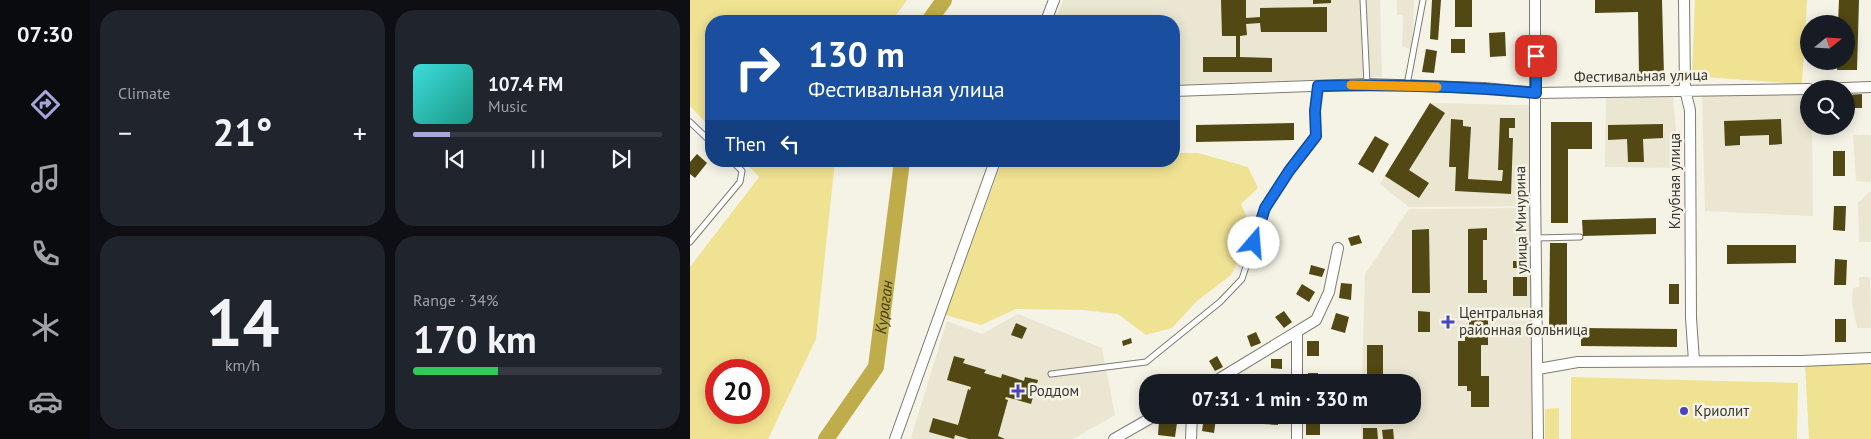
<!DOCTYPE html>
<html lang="en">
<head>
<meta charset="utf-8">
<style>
  body { margin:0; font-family:"PT Sans",sans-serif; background:#20242c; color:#f1f3f6; height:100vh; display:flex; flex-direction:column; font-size:19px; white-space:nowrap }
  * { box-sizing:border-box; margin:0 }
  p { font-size:16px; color:#9ea1a6 }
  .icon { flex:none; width:28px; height:28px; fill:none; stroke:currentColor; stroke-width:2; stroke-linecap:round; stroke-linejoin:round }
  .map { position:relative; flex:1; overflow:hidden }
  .side { display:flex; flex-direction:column; gap:10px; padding:10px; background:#0d0f14; width:600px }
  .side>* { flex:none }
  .banner { position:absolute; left:15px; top:15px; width:475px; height:152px; border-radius:20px; box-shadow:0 2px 12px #0003; background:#1a4fa0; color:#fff; overflow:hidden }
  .needle { width:32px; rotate:72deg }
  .tools { position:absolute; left:1110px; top:15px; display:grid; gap:10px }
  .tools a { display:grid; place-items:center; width:55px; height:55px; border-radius:50%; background:#171b24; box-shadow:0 2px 12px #0003; font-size:25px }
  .speed { position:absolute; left:15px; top:359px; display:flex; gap:10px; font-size:25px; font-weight:700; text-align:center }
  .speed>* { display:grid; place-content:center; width:65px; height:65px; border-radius:50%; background:#171b24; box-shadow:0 2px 12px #0003; line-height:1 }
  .speed .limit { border:8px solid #d22; background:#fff; color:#111 }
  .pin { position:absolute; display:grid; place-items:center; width:42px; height:42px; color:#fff; margin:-21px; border-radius:10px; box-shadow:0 2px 8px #0006 }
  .me { position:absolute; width:55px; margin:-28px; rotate:18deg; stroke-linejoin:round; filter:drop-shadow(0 0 4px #0008) }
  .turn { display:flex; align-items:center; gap:18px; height:105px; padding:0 20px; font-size:22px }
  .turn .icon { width:65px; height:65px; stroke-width:2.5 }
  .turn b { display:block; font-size:35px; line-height:42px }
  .then { display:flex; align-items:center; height:48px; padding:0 20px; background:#0003; gap:10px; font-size:19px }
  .big { font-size:38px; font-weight:800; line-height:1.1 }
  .side .tile { flex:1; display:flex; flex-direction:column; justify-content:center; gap:8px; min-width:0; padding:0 18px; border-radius:20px; background:#20242c }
  .side .dial { align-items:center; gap:0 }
  .dial b { font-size:65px; line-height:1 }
  .song { display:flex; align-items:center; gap:15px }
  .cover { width:60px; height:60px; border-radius:8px; background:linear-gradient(135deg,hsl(180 70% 55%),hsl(170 70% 35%)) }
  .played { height:5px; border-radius:2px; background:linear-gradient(90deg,#a6a4db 15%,#363941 15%) }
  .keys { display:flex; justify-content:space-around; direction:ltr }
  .heat { display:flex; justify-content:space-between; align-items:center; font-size:28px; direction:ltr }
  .charge { height:8px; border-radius:4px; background:linear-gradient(90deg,#34c759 34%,#363941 0) }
  .side .tiles { flex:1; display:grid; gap:10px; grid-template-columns:repeat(2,1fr) }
  .trip { position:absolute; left:449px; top:374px; width:282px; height:50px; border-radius:20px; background:#171b24; box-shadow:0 2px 12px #0003; font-weight:800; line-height:50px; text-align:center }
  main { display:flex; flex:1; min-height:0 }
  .tab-bar { display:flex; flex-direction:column; width:90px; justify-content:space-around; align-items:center; background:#090b0e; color:#9ea1a6 }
  .tab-bar .icon { width:35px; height:35px }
  .tab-bar .selected { color:#a6a4db }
  .tab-bar b { font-size:22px; color:#f1f3f6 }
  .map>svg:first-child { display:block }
</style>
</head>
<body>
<main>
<nav class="tab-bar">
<b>07:30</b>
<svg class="icon selected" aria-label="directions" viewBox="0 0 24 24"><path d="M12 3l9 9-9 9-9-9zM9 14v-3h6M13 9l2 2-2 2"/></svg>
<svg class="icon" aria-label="music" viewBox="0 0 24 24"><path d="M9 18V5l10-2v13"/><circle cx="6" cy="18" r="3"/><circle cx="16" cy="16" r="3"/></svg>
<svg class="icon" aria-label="phone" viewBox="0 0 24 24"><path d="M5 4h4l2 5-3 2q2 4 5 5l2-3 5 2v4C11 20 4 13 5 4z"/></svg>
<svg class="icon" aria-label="climate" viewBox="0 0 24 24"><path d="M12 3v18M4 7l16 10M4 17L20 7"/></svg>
<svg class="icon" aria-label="car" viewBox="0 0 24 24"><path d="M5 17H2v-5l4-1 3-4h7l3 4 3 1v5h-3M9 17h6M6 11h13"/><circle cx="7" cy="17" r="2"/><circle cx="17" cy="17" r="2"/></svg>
</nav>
<section class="side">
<div class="tiles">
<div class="tile"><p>Climate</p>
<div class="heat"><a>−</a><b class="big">21°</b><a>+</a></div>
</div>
<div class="tile">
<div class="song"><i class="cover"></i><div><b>107.4 FM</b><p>Music</p></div></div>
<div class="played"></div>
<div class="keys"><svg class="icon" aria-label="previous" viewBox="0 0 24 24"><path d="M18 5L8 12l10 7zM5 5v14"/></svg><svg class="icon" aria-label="pause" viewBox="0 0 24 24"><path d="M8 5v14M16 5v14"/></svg><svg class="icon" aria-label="next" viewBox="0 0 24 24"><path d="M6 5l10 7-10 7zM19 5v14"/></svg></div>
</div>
<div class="tile dial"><b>14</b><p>km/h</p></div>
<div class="tile"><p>Range · 34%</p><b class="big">170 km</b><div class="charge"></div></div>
</div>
</section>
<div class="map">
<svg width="1181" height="439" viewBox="0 0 1181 439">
  <rect width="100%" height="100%" fill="#f5f3e6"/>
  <path fill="#eae6d2" d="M373,0H690L692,77L484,86V21H365Z
    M707,0H724L722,49L712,47L713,15H707Z
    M1119,94V126H1122L1123,216L1015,211L1012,95Z
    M983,96L989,168L915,167L916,97Z
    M740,103L840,105V206L719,207L690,184Z
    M1163,135H1181V182L1166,181Z
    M1179,192H1181V242H1169L1168,203Z
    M841,208L844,439H671V415H722V382H672L675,274L719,209Z
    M1169,277H1180L1181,328H1167L1162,302L1163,288L1169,287Z
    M328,314L412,348L425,415L383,439H223L221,438L257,321L292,334Z"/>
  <path fill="#f0e293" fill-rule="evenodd" d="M0,0H217L202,21H21V128L0,106Z
    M1005,0H1117L1112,84L1002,76Z
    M484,150L490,153H508L558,167L568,188L551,204L563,233L541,275L507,301L482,328L456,335L428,314L393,310L326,309L291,325L255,315L312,161H484Z
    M54,161H145L126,339L78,439H0V267L69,177ZM26,370H69V412H26Z
    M1181,361V439H1119L1115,364Z
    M881,377L1108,383L1107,439H881Z
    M869,408V439H855V409Z"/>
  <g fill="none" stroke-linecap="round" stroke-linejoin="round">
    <g stroke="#bfad4c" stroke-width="16">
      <path d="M239,21L254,0"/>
      <path id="s1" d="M136,439L186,367L212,161"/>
    </g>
  </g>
  <path fill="#514813" d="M531,0H556V18L570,17V8L637,7V32H571L570,23L556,24L557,35L550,36V57L582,58V72H513V57H546V36H532Z
    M623,0H641V3L623,4Z
    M742,0H751L748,40L740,39Z
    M765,0H782V27H765Z
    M905,0H972L974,76H949L948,12L905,13Z
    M1149,0H1169L1167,70H1147L1148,61H1156V24H1148Z
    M815,32L816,56L800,57L799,33Z
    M761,39H775V53H761Z
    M736,49L747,51L744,73L732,72Z
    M1172,94V108H1156V95Z
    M740,103L755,113L719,170L739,183L729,198L695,176Z
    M810,118H825V128H819V138H823L821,194L765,191L766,167H759L761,119L773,120V126L781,127L778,179L812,181L813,170H808Z
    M1091,119L1092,144L1079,145V135L1050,136V145L1035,146L1034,121Z
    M861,122H902V149H878V223H861Z
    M604,123V140L506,142V125Z
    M973,124V138L953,139L954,162H938L937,139L918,140V125Z
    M685,136L699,144L683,173L668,164Z
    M1143,151H1155V176H1143Z
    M7,154L17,163L5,178L0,174V162Z
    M1144,206H1156L1155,231L1143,230Z
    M966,218V234L893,236L892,220Z
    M797,228V240H793V280H797V293H778V229Z
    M739,229L740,293H722V230Z
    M669,235L672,243L661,246L658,238Z
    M860,243H877V331H859Z
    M1037,245H1106V263L1037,264Z
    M1145,259L1157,260L1156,285H1144Z
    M823,261H829L830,268H823Z
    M621,265L635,269L632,277L619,274Z
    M823,277H837V296H823Z
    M651,283L662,284L661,300L649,298Z
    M612,284L625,292L619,302L606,294Z
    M979,284H989V304H979Z
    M594,311L602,322L594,328L585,317Z
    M728,311L740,312V332H728Z
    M779,312H798V345H791V376H799V407H781V391H777V386H768V341H775V335H779Z
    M646,313L659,317L655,333L641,329Z
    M1145,319H1156V342H1145Z
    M326,323L337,328L332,339L321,335Z
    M891,328L987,329V347L891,346Z
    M566,332L571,343L561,347L557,336Z
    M441,338L442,343L433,346L432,341Z
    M617,341H629V356H617Z
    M677,345H693V375H677Z
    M264,356L275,359L273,363L296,370L294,373L311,378L312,374L334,381L335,377L348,380L341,404L316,397L315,399L318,400L308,436L315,439H279L265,435L264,439L239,432L243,418L268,425L278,389L280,390L281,387L257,380Z
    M527,356L533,367L525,371L519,361Z
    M581,359H592V369L581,368Z
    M618,373H628V382H617Z
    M574,415H589L588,425L574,424Z
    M617,415H632V417H617Z
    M514,417L526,418L524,433L512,431Z
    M469,421L487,423L485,437L468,435Z
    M616,424H630V435H616Z
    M673,428H687L688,439H673Z
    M703,429L704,439H693L692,430Z"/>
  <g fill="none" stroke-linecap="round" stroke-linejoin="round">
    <g stroke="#7f7d71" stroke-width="7">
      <path id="lane" d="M673,0L677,84
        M717,85L733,0
        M0,122L21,142
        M846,238L890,237
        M0,242L50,182L52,171L42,161
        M361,374L456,362L530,302L552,279L575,208L599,171L626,136L625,111L628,86"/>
    </g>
    <g stroke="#7f7d71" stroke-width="12">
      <path id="street" d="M845,0V186L848,439
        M994,0L995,90L1000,110L1001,318L1004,361
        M356,21L364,0
        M1127,89L1181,87
        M484,91L677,84L794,88L846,93L1119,89
        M607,333V382
        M848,369L888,362L1111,361L1181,358
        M524,382L626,320L639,292L648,248
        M607,415V439
        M205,439L305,161
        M424,439L466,415
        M501,439L502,415"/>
    </g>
    <use href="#lane" stroke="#fff" stroke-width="5"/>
    <use href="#street" stroke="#fff" stroke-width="10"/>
  </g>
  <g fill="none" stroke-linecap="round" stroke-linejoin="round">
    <g stroke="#114b97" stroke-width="12">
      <path id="route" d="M564,243L575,208L599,171L626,136L625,111L628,86C701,84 773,86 846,93V56"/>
    </g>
    <use href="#route" stroke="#1a73e8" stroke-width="9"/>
    <path stroke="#f59e0b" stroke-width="9" d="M661,85L747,87"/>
  </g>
  <g fill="#4b44bb" stroke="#f5f3e6" stroke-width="2">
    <path d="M755.5 314.5h5v5h5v5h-5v5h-5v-5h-5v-5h5z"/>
    <path d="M325.5 383.5h5v5h5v5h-5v5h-5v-5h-5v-5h5z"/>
    <circle cx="994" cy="411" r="5"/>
  </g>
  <g text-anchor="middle" stroke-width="5" stroke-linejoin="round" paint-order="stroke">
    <g font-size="15" fill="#373631" stroke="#f5f3e6">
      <text transform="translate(951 76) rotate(-1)" y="5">Фестивальная улица</text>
      <text transform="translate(985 181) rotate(-90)" y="5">Клубная улица</text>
      <text transform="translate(831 220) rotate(-91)" y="5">улица Мичурина</text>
    </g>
    <g font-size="15" fill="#373631" stroke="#f5f3e6" text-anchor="start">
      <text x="769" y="318">Центральная<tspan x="769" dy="17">районная больница</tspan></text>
      <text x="339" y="396">Роддом</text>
      <text x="1004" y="416">Криолит</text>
    </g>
    <g font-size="16" font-style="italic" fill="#433b12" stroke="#f5f3e6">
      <text dy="6" stroke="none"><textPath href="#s1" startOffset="148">Кураган</textPath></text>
    </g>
  </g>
</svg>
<div class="tools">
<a><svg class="needle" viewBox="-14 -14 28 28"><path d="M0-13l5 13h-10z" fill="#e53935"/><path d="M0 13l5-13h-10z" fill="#9ea1a6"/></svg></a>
<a><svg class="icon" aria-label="search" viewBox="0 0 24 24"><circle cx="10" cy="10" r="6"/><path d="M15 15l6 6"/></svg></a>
</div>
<div class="speed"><div class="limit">20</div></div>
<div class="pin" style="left:846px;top:56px;background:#d93025"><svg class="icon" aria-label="arrive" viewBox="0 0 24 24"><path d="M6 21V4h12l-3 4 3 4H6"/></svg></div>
<svg class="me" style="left:564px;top:243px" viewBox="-20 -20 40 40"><circle r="19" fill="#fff"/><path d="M0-13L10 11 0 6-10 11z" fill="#1a73e8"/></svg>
<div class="trip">07:31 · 1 min · 330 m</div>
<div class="banner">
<div class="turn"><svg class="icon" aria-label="right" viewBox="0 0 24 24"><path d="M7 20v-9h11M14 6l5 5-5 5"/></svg><div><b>130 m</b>Фестивальная улица</div></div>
<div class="then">Then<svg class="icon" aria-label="left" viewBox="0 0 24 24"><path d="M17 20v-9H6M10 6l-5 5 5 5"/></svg></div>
</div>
</div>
</main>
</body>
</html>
